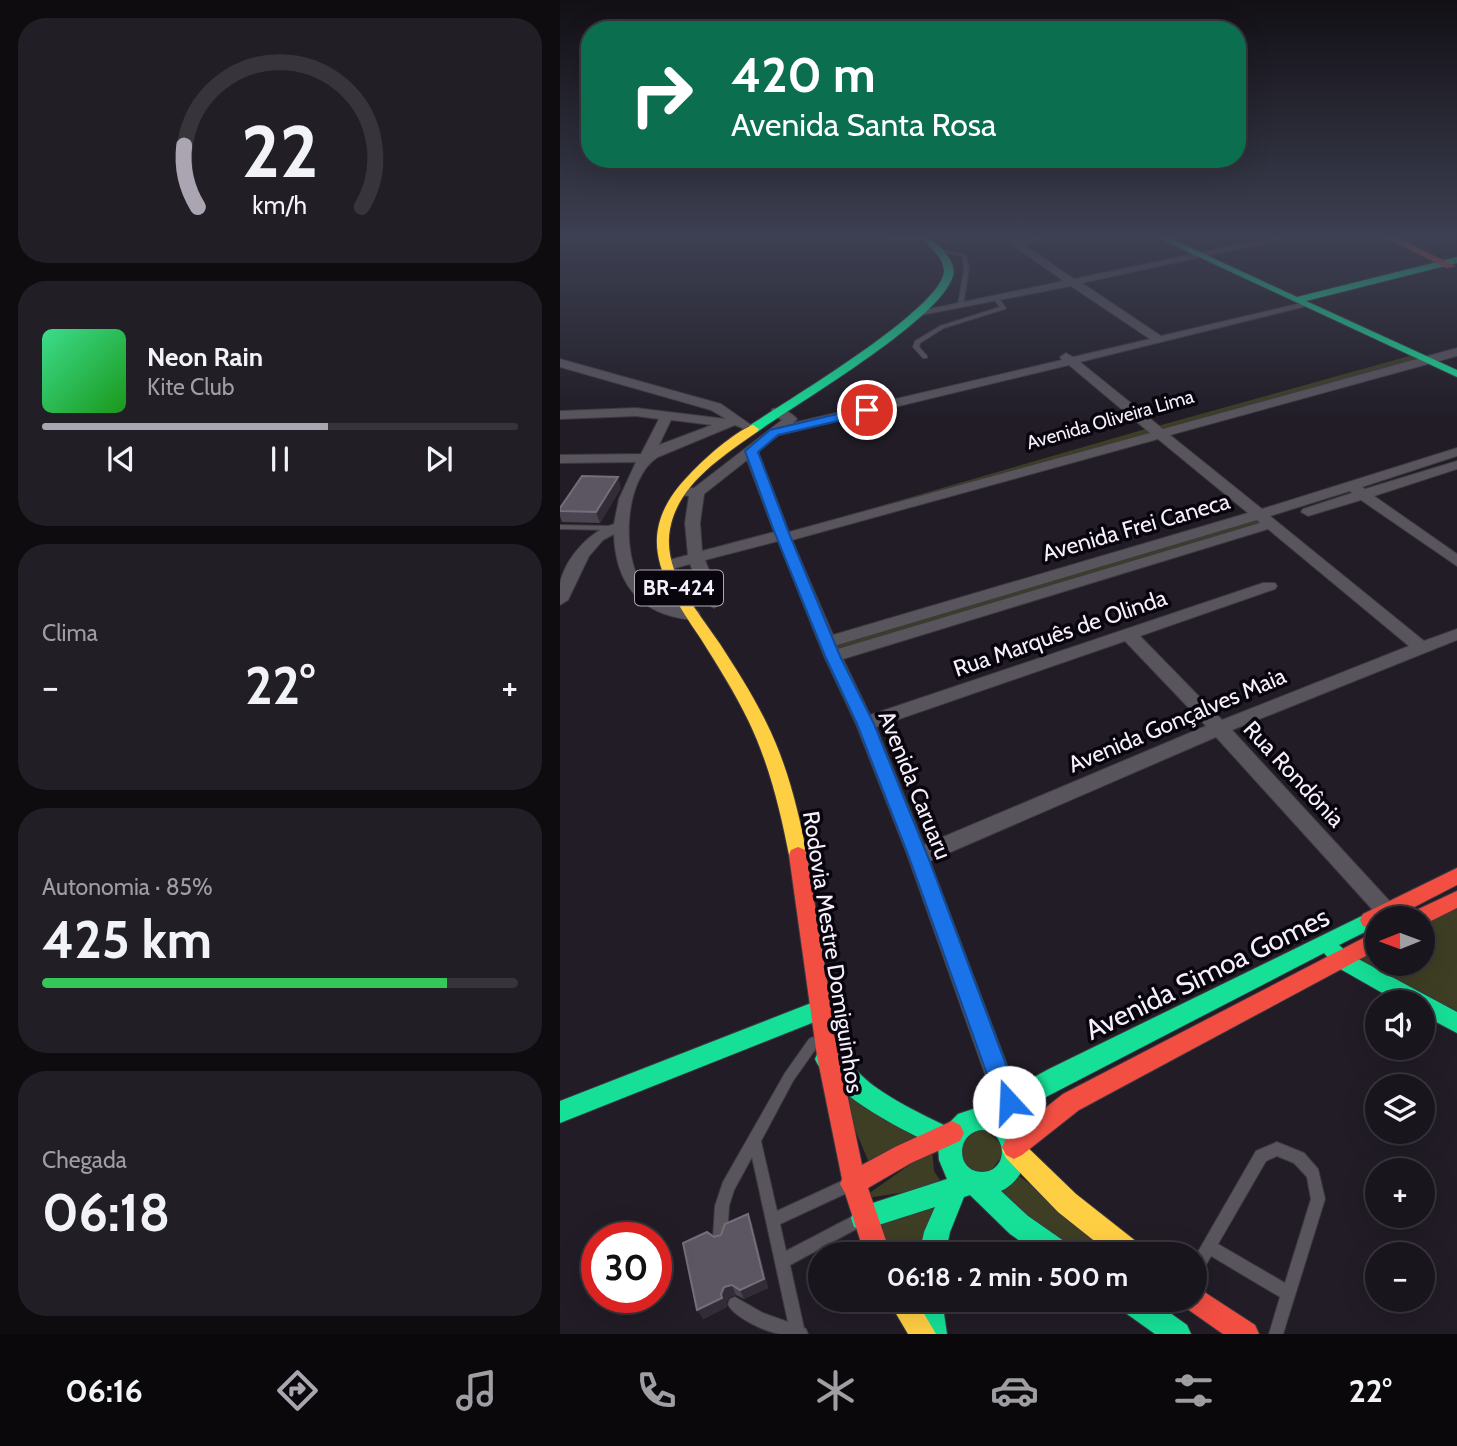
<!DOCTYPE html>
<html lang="pt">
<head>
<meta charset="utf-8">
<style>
  body { margin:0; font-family:Cabin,sans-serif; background:#221e25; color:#f1f3f6; height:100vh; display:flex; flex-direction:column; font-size:26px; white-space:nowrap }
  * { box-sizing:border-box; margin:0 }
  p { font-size:23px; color:#9f9fa3 }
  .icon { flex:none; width:38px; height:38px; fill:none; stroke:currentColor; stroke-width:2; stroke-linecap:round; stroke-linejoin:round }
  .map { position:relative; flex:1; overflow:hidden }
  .details { display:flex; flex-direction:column; gap:18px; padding:18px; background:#0e0c0f; width:560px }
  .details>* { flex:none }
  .hud { position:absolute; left:21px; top:21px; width:665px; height:147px; border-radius:28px; box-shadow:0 7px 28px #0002,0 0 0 2px #37343b; background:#0b6e4f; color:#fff; overflow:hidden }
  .needle { width:46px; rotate:269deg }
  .controls { position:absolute; left:805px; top:906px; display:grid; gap:14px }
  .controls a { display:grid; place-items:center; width:70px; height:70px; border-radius:50%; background:#19151c; box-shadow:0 7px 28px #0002,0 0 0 2px #37343b; font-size:35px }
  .speed { position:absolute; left:21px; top:1222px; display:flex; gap:14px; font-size:35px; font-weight:700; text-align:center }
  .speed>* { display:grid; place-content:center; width:91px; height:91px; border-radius:50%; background:#19151c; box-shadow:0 7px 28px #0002,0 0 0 2px #37343b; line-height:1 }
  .speed .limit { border:10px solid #d22; background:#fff; color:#111 }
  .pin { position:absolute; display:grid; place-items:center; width:60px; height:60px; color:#fff; margin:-30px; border:4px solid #fff; border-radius:50%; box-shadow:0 2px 7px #0007 }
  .me { position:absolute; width:77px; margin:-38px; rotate:340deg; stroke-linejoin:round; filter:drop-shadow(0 0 5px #0008) }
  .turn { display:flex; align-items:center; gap:24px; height:147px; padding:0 35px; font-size:32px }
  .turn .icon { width:91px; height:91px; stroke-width:2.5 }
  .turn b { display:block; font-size:49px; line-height:60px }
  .big { font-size:52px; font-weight:700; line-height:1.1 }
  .details .widget { flex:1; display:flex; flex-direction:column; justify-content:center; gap:10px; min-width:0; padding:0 24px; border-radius:28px; background:#221e25 }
  .details .dial { align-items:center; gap:0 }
  .dial svg { height:182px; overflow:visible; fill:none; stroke:#37343b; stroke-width:7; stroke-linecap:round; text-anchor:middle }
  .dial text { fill:#f1f3f6; stroke:none }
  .song { display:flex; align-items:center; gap:21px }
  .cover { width:84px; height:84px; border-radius:10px; background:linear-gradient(135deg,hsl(150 70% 55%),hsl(120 70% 35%)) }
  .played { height:7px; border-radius:4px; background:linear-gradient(90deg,#aba5b2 60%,#37343b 60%) }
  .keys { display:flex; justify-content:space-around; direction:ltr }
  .heat { display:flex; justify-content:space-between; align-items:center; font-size:38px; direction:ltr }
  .charge { height:10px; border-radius:5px; background:linear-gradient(90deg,#34c759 85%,#37343b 0) }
  .trip { position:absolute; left:248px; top:1242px; width:399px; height:70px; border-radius:35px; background:#19151c; box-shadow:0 7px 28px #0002,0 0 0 2px #37343b; font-weight:700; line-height:70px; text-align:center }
  .menu { display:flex; height:112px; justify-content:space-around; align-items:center; background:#0a080b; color:#9f9fa3 }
  .menu .icon { width:49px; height:49px }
  .menu .current { color:#aba5b2 }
  .menu b { font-size:32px; color:#f1f3f6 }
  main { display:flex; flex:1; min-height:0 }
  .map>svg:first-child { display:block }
</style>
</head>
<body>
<main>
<section class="details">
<div class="widget dial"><svg viewBox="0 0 100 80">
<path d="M14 69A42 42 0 1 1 86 69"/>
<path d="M14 69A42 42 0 0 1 8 42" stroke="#aba5b2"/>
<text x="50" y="56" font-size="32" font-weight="700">22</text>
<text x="50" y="72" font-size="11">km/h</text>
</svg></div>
<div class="widget">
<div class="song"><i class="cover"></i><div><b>Neon Rain</b><p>Kite Club</p></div></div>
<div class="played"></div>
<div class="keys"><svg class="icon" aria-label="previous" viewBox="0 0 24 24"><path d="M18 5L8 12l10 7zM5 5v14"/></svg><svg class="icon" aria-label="pause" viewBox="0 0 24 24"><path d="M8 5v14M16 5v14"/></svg><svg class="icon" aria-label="next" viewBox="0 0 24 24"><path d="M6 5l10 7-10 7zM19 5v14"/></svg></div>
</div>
<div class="widget"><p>Clima</p>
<div class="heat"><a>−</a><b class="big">22°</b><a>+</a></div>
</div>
<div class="widget"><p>Autonomia · 85%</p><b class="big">425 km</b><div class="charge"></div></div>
<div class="widget"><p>Chegada</p><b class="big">06:18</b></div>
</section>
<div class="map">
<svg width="897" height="1334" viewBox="0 0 897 1334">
  <rect width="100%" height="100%" fill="#211c26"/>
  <path fill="#3e3e24" d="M853,355L863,360L602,433L594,427Z
    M589,428L597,434L223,534Z
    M696,518L704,524L274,654L269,643Z
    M897,907V1013L796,960L817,949V964H863V925Z
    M270,1070L374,1133L310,1165Z
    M409,1116L447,1149L417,1190L385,1134Z
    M372,1149L374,1171L384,1186L301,1199Z
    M449,1168L561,1255H505L419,1195Z
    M392,1197L367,1255H323L308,1222Z"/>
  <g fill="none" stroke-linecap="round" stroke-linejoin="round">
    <g stroke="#3e3942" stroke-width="2">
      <path id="lane" d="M323,236H329L333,238L365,237L367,238L365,239L332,241Z
        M375,248L406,255L409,268L403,306L398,305L404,268L402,256L375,250Z
        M433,296H437L446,308L445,309L384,328L360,343L359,347L367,356V358H363L353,347L355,341L380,326L440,307L432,297Z
        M0,525L52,526L56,528L52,530L0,529Z
        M253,1037L257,1039L259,1043L257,1047L233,1081L201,1141L217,1211L284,1180L289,1182L291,1187L289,1192L220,1224L226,1251L295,1215L300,1217L302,1222L300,1227L230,1265L244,1328L246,1329L248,1334C239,1334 229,1334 220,1334C206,1332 173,1317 168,1304L170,1299L175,1297L203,1313L228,1322L192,1157L174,1190L169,1206L167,1238L165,1243L160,1245L155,1243L153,1238L155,1206L163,1182L225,1073L249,1039Z
        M717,1142L744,1153L758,1169L765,1199L723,1334H709L720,1297L651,1256L640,1276L635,1278V1257L696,1151ZM717,1156L734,1163L747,1177L751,1199L725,1283L658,1244L706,1161Z"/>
    </g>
    <g stroke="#3e3942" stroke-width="2">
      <path id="street" d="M439,236H451L456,240L493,236L463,244L514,279L719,236H738L522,283L601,336L746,302L751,305L520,362L603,429L897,348V356L610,435L702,509L897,448V456L802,487L805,489L897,461V469L814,496L897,554V566L801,500L748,516L741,512L743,509L792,493L790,491L710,516L864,641L897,629V640L672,730L846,919H821L656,737L370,861L461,1102L457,1111L448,1114L439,1111L435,1102L348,857L296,724L264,656L218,541L145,560L162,603L154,608L146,603L130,564L108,570L100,565L102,562L128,555L125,523L129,496L121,495V489L134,488L222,420L212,415V409C221,407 232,413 237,419L233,423L502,360L500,357L506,353L513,357L590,339L511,286L351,317V313L355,312L504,281ZM509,365L590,433L229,532L198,451L219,435ZM598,439L688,513L273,635L232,540ZM187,460L214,532L142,551L140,523L144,494ZM697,520L700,523L278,649L277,645ZM708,529L849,646L662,720L580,636L715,589L717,586L715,583H703L310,715L283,659ZM565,641L646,726L364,845L316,727Z
        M0,359L161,404L191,425L184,429L175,425L98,457C64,478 60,557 84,587C98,603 118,606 138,611L140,615L138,619C129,621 120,618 111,616C71,605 55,573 54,534L43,540L29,556L8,600L0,605C0,598 0,589 0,583C6,557 30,531 54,524L59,499L76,462L0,463V455L81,454L99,419L76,416L0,419V411L76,408L166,419L151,410L0,367ZM111,420L152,425L99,445Z"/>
    </g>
    <g stroke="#3e3942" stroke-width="2">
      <path id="fast" d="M359,236H368C378,245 397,260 393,276C380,320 239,402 197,432H189V426C221,404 386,307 384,270C383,256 368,246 359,236Z
        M594,236H605L737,297L897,257V263L746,301L897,370V377Z
        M810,912L817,914L819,919H817V926L779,945L789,954L897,1012V1033L863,1015V1003H840L775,966L764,953L449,1116C474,1136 471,1177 441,1191L468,1216L511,1246L515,1255H480L450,1234L410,1195L404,1197L390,1232L385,1255H359L364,1232L375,1207L303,1230L294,1227L291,1218L294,1209L387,1179L379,1160L378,1146C344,1132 270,1093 255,1059L258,1052L266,1049C284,1055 298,1074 314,1086C336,1102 361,1114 386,1126L398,1114L419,1107L489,1069ZM422,1130C448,1132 449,1172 422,1172C395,1172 396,1132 422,1130Z
        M259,1000L267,1003L270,1010L267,1017L0,1123V1101Z
        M356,1300H382L387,1334H361Z
        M556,1300H592L627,1325L631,1334H595L560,1309Z"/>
    </g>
    <g stroke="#3e3942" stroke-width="2">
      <path id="slow" d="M193,425L199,429L197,432C163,456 118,484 110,529C102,572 138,611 160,644C176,669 193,695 206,722C227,764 238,809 247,855L245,860L238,863L231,860L229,855C220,809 209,764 189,722C175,693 158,666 141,639C101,580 71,534 130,474C144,459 174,432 193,425Z
        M454,1138L462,1142L516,1194L582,1246L586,1255H552L498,1212L446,1158L442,1150L446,1142Z
        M328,1300H356L376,1334H348Z"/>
    </g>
    <g stroke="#3e3942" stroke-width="2">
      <path id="jam" d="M822,236H833L895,266L887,268Z
        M238,847L245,850L247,855L279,1056L302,1165L335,1147L392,1121L400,1125L404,1133L400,1141L351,1163L308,1188L331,1255H305L285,1193L280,1184L282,1179L257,1056L229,855L231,850Z
        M897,868V885L831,919H817V926L810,928L803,926L800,920L803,914Z
        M897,891V908L863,925V919H847L850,913Z
        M817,931V950L519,1110L462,1155L454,1159L446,1155L442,1147L446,1139L503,1094Z
        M635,1286L695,1325L699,1334H663L626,1308L622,1300H635Z"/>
    </g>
    <use href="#lane" fill="#59555d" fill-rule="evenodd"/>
    <use href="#street" fill="#59555d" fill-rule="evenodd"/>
    <use href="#fast" fill="#16e098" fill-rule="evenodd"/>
    <use href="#slow" fill="#ffcf43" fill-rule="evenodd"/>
    <use href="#jam" fill="#f24e42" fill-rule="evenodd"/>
  </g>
  <path fill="#4a4450" d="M61,488L40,523L2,522L0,516V508Z
    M188,1214L192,1224L208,1288L184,1299L176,1295L169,1297L166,1303L167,1307L143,1319L154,1237L161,1235Z"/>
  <path fill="#322c37" d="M58,477L61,488L40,523L36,512Z
    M188,1214L192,1224L208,1288L184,1299L180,1290Z
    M172,1285L176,1295L169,1297L166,1303L167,1307L143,1319L137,1310L161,1294L164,1287Z"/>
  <path fill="#5c5663" stroke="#746e7b" stroke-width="2" d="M22,476L58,477L36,512L0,511V508Z
    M188,1214L204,1279L180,1290L172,1285L164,1287L161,1294L162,1298L137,1310L123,1243L147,1232L154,1237L161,1235L165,1224Z"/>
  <linearGradient id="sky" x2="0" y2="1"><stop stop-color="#120f15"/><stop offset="0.56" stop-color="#3d4052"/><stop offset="1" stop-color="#3d4052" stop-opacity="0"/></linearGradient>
  <rect width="897" height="423" fill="url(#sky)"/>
  <path fill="#1a73e8" stroke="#114b97" stroke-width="2" d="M307,407L312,408V413L218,435L198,452L228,531L280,656L314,724L368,857L460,1102L457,1110L449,1113L440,1110L437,1102L349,857L297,724L265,656L214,531L185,451L210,430Z"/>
  <g text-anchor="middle" stroke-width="7" stroke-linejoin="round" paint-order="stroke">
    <g font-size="19" fill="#f6effd" stroke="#09050d">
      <text transform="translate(550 419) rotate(-16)" y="7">Avenida Oliveira Lima</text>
    </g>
    <rect fill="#09050d" stroke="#afa9b5" stroke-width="2" x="75" y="570.5" width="88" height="35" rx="5"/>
    <g font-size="21" font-weight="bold" fill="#f6effd">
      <text x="119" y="595">BR-424</text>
    </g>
    <g font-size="23" fill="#f6effd" stroke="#09050d">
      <text transform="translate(576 527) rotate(-16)" y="8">Avenida Frei Caneca</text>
      <text transform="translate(500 633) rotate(-19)" y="8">Rua Marquês de Olinda</text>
      <text transform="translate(617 720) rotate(-23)" y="8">Avenida Gonçalves Maia</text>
      <text transform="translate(734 774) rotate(47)" y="8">Rua Rondônia</text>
      <text transform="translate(355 785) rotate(68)" y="8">Avenida Caruaru</text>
      <text transform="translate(273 952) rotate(81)" y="8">Rodovia Mestre Domiguinhos</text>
    </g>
    <g font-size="28" fill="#f6effd" stroke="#09050d">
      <text transform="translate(647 973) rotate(-26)" y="10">Avenida Simoa Gomes</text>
    </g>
  </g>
</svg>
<div class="controls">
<a><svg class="needle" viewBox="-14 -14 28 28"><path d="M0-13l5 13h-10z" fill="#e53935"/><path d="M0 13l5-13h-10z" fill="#9f9fa3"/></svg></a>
<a><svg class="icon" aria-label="sound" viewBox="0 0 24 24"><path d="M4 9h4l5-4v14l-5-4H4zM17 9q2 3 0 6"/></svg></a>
<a><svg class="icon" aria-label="layers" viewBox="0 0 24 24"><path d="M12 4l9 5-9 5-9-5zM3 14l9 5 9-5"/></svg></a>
<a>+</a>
<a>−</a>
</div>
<div class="speed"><div class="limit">30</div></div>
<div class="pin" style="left:307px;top:410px;background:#d93025"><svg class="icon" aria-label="arrive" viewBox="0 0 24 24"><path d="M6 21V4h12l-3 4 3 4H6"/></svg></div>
<svg class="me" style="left:449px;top:1102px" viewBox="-20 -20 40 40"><circle r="19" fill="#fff"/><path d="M0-13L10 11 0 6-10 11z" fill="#1a73e8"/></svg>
<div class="trip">06:18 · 2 min · 500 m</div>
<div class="hud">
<div class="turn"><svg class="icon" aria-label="right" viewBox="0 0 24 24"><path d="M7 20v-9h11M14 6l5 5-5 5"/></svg><div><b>420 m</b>Avenida Santa Rosa</div></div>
</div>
</div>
</main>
<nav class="menu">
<b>06:16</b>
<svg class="icon current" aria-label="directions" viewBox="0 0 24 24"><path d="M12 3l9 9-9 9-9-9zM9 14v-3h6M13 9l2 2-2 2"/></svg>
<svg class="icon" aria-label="music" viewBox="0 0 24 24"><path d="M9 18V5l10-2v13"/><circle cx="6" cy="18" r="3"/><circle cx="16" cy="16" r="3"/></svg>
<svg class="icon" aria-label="phone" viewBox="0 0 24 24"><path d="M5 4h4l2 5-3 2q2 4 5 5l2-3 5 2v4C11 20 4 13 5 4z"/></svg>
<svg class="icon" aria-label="climate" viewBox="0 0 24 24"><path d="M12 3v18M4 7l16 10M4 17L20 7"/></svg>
<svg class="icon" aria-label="car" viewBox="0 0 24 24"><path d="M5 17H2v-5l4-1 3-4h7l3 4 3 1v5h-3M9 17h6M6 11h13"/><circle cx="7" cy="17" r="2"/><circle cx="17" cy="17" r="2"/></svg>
<svg class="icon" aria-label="filters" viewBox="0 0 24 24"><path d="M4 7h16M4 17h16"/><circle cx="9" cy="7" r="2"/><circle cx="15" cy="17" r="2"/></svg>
<b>22°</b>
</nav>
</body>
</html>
